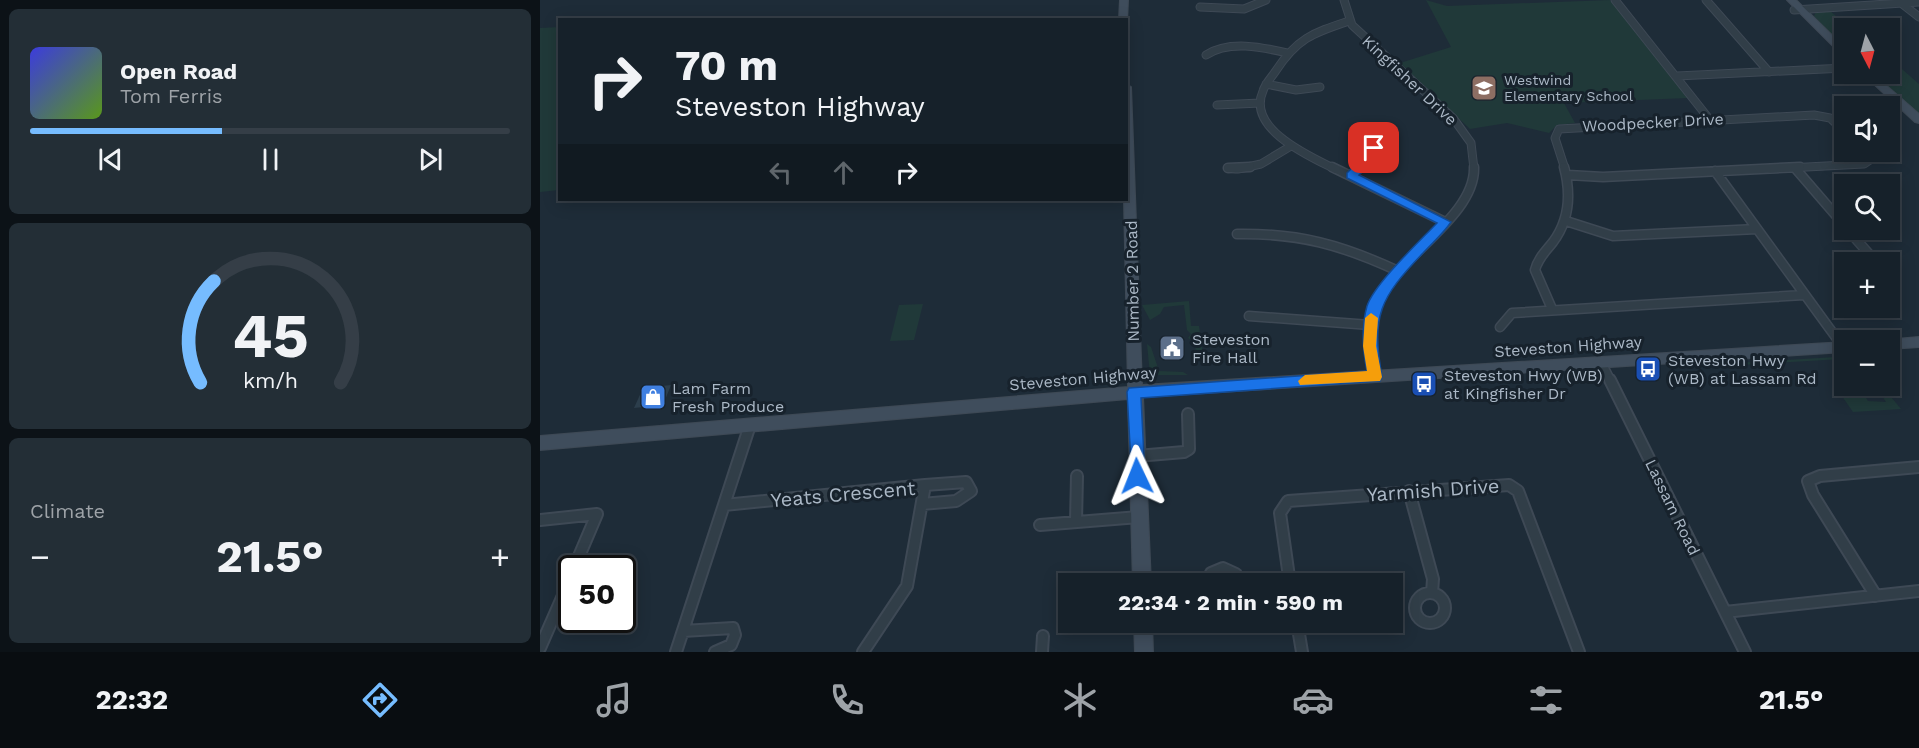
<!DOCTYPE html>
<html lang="en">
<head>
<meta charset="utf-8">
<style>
  body { margin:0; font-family:"Work Sans",sans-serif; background:#232e36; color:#f1f3f6; height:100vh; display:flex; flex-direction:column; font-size:22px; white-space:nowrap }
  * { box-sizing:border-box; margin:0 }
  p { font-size:20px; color:#9ea3a8 }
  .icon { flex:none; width:33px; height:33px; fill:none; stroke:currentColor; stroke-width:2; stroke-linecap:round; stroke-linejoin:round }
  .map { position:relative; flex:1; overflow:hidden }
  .panel { display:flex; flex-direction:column; gap:9px; padding:9px; background:#0c1217; width:540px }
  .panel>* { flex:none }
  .top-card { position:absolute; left:18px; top:18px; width:570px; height:183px; border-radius:0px; box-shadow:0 3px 15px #0003,0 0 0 2px #353e47; background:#16212a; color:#f1f3f6; overflow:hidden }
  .needle { width:39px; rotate:174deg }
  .tools { position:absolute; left:1294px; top:18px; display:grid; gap:12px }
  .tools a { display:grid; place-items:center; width:66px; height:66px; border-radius:0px; background:#16212a; box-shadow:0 3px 15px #0003,0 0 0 2px #353e47; font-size:30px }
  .speed { position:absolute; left:18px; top:555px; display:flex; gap:12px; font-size:30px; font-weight:700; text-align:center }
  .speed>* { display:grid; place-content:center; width:78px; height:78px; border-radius:50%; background:#16212a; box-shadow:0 3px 15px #0003,0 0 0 2px #353e47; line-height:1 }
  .speed .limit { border:3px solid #111; border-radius:9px; background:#fff; color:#111 }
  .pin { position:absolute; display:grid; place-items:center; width:51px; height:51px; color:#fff; margin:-26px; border-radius:12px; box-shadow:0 3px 9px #0006 }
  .me { position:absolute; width:66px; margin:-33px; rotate:358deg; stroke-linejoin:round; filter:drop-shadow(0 0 4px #0008) }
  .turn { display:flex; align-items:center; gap:21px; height:126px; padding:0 18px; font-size:27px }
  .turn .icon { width:78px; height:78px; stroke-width:2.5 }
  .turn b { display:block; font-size:42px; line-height:51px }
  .lanes { display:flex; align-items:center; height:57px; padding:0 18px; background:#0003; justify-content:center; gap:30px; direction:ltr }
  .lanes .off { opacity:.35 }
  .big { font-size:45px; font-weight:700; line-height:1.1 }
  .panel .tile { flex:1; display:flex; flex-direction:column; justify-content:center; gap:9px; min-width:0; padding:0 21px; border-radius:9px; background:#232e36 }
  .panel .dial { align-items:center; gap:0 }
  .dial svg { height:156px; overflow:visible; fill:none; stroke:#353e47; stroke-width:7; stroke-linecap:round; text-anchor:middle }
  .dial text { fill:#f1f3f6; stroke:none }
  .song { display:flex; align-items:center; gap:18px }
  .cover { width:72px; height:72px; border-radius:9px; background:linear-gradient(135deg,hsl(240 70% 55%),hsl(90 70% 35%)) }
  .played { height:6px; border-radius:3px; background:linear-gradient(90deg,#76bcff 40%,#353e47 40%) }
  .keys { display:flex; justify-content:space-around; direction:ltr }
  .heat { display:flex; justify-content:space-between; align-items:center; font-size:33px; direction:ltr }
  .trip { position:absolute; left:518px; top:573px; width:345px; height:60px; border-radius:0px; background:#16212a; box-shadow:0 3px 15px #0003,0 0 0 2px #353e47; font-weight:700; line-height:60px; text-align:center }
  .tab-bar { display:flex; height:96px; justify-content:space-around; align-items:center; background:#090d11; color:#9ea3a8 }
  .tab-bar .icon { width:42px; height:42px }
  .tab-bar .active { color:#76bcff }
  .tab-bar b { font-size:27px; color:#f1f3f6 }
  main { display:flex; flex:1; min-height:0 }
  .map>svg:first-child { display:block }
</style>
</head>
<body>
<main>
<section class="panel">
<div class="tile">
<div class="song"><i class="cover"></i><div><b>Open Road</b><p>Tom Ferris</p></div></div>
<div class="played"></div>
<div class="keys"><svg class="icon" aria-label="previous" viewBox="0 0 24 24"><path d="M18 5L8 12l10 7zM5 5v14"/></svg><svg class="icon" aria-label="pause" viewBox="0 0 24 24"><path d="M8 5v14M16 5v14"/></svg><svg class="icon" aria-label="next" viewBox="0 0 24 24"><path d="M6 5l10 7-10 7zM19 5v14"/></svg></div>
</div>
<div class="tile dial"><svg viewBox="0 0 100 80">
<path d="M14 69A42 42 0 1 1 86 69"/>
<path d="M14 69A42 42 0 0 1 21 17" stroke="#76bcff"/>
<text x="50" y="56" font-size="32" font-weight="700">45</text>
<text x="50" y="72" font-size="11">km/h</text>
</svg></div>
<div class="tile"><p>Climate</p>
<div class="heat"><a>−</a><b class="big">21.5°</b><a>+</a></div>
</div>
</section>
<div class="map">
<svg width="1379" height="652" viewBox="0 0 1379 652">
  <rect width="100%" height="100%" fill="#1e2c38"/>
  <path fill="#203939" d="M886,0L907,6L1070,0L1148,98L1024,103L1035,123L1017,125L1009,133L967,123L930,129L860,63L911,47Z
    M1290,11L1310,28H1305V48L1274,16L1276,12Z
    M20,27L19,190L0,192V28Z
    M1354,62L1379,84V114L1334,74H1350V63Z
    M649,301L651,326H659L663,354L655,349L658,345L648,338L651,334L647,330L644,305L624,307L620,314L610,320L602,305Z
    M383,304L374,340L350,341L359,305Z
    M607,344L611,347L619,371L643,372L648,375H610Z
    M1296,357L1302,359L1149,368L1144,366Z
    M1331,386L1336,393L1331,388L1321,389L1328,401L1346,402L1341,394L1347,393L1342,386L1361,409L1313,412L1297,389Z"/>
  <path fill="#2c3e4c" d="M131,385L123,405L94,408L103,388Z"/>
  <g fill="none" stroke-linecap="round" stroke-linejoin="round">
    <g stroke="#3e4955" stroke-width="9">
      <path id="street-far2" d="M804,0L812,25L913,118L931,143L934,169
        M1075,0L1170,120
        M1166,0L1229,72
        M1361,3L1379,17
        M660,7L704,9L726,0
        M1254,10L1379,2
        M666,55C689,40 722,47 747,53
        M1137,76L1305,68
        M726,84L756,90L780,87
        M677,105L720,103
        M688,168L696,169
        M698,169L721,164L751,146
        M795,169C771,157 706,129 723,91C725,84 731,78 735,72C757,38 773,33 809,21
        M818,169L833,155L834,142
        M1025,169L1015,138L1019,129L1274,115L1290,118L1305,132
        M1230,169L1324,164L1330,160L1324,152"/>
    </g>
    <g stroke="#3e4955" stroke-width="11">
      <path id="street-far1" d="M792,167L905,222
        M688,168L710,167
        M1255,168L1305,226
        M1175,171L1303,347
        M811,175L820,167
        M1028,175L1063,177L1260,167
        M1026,221L1073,236L1217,229
        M1308,230L1336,262
        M697,234C759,233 802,245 858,271
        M1350,279L1353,283
        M1012,309L995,270C998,258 1006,251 1013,242C1030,219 1031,193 1024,167
        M709,316L830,325
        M960,327L972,313L1264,295
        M1061,362L1071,382
        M835,377C831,356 826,334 832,313C847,262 936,219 934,167"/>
    </g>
    <g stroke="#3e4955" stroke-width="14">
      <path id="street" d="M1070,380L1205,652
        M597,456L644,452L649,449L648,414
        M869,491L893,579L892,593
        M382,504L416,501L431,491L426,482L385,485
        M184,505L385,485L367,586L323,652
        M0,520L57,514L34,568
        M536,522L537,476
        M500,525L599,517
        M699,582L749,578
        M667,584L671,573L683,568L696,574L699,584
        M750,584L740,513L748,501L969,485L978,491L1039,652
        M875 608a15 15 0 1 1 30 0a15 15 0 1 1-30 0Z
        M1336,596L1273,495L1268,481L1280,476L1379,467
        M1185,612L1379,591
        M757,622L762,652
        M143,631L193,628L195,635L191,645L175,652
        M0,648L32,575
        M136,652L210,425
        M502,652L503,636"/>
    </g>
    <g stroke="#3e4955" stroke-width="2">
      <path id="secondary" d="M580,0H588L587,22L586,20H579Z
        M1247,0H1256L1305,48V56L1302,55Z
        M1323,74H1333L1379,114V123L1375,122Z
        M586,84L591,87L602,385L1305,342V352L603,397L611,584H593L588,399L0,450V436L588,387L584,200H586Z
        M1379,337V347L1350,349V340H1345Z
        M594,622H612L613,652H595Z"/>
    </g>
    <use href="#street-far2" stroke="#313e48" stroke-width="7"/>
    <use href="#street-far1" stroke="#313e48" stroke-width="8"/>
    <use href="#street" stroke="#313e48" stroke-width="10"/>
    <use href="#secondary" fill="#3f4d5c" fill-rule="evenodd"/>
  </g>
  <path fill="#1a73e8" stroke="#114b97" stroke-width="1.5" d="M834,145L840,148L837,158L819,175L911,222C903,234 892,243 883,253C840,298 831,315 842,377L840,381L601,398L605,476L603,481H592L587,392L589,388L827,371C823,351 821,327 827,306C835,283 879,242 897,223L807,178V173Z"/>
  <path fill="#f59e0b" d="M831,313L838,318L836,346L842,377L840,381L760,385L758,381L765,375L827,371L823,346L825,318Z"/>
  <defs>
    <g id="school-square" transform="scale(1.35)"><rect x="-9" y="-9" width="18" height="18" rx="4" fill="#8d6e63" stroke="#17222c"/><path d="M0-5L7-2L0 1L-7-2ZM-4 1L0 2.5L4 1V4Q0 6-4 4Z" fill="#fff"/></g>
    <g id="civic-square" transform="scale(1.35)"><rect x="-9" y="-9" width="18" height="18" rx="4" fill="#5c6f8a" stroke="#17222c"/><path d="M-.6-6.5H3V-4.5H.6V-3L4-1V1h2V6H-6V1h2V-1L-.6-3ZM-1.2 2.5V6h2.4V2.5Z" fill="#fff"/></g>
    <g id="bus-square" transform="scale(1.35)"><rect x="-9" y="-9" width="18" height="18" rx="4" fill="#1a4fb4" stroke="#17222c"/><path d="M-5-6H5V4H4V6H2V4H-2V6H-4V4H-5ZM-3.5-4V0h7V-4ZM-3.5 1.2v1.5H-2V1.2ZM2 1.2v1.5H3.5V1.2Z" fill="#fff"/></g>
    <g id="shop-square" transform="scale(1.35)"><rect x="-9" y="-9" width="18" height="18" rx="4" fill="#3f7fe0" stroke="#17222c"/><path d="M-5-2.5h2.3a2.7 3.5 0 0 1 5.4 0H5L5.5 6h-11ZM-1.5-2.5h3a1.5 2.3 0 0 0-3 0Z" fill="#fff"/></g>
  </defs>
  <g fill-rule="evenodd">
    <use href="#school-square" x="944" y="88"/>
    <use href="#civic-square" x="632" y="348"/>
    <use href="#bus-square" x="1108" y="369"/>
    <use href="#bus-square" x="884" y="384"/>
    <use href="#shop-square" x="113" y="397"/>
  </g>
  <g text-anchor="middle" stroke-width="6" stroke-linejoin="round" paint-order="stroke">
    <g font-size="14" fill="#abb8c6" stroke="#17222c" text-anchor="start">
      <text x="964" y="85">Westwind<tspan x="964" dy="16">Elementary School</tspan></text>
    </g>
    <g font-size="16" fill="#abb8c6" stroke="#17222c">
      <text transform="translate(870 80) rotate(43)" y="6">Kingfisher Drive</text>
      <text transform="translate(1113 122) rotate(-3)" y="6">Woodpecker Drive</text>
      <text transform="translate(592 281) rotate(-91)" y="6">Number 2 Road</text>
      <text transform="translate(1028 346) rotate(-4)" y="6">Steveston Highway</text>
      <text transform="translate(543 378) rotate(-5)" y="6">Steveston Highway</text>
      <text transform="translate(1133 507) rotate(64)" y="6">Lassam Road</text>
    </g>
    <g font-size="16" fill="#abb8c6" stroke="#17222c" text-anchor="start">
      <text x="652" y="345">Steveston<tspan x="652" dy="18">Fire Hall</tspan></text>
      <text x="1128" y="366">Steveston Hwy<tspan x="1128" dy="18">(WB) at Lassam Rd</tspan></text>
      <text x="904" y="381">Steveston Hwy (WB)<tspan x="904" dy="18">at Kingfisher Dr</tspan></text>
      <text x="132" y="394">Lam Farm<tspan x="132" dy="18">Fresh Produce</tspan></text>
    </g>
    <g font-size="20" fill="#abb8c6" stroke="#17222c">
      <text transform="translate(893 490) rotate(-4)" y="7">Yarmish Drive</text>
      <text transform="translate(303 494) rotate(-5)" y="7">Yeats Crescent</text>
    </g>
  </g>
</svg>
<div class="tools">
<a><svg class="needle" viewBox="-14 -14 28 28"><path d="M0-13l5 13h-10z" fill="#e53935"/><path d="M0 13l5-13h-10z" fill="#9ea3a8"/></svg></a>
<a><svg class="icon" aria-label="sound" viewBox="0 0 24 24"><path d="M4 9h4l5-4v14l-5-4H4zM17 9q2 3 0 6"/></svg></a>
<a><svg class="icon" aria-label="search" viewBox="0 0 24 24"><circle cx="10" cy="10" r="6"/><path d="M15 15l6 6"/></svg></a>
<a>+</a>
<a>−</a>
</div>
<div class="speed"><div class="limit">50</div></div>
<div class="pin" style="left:834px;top:148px;background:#d93025"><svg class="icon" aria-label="arrive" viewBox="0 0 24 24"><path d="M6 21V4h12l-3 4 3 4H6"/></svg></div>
<svg class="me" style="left:597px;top:476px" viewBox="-20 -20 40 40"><path d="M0-17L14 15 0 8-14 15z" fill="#1a73e8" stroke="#fff" stroke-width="4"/></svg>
<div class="trip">22:34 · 2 min · 590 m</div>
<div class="top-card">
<div class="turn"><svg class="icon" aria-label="right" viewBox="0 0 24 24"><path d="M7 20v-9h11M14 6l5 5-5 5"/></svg><div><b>70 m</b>Steveston Highway</div></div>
<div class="lanes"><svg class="icon off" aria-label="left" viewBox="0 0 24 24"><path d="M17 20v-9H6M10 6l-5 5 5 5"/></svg><svg class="icon off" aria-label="ahead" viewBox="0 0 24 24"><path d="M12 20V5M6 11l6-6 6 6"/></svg><svg class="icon" aria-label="right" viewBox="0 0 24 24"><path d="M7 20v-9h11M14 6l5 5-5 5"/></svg></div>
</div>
</div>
</main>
<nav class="tab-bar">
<b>22:32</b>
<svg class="icon active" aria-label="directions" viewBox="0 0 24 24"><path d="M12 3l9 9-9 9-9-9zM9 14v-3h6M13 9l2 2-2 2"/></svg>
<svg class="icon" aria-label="music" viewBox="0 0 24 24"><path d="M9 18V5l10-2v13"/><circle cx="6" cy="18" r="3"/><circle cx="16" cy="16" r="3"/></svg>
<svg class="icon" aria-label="phone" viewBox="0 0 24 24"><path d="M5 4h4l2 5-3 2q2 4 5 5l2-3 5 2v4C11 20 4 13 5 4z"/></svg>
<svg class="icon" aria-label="climate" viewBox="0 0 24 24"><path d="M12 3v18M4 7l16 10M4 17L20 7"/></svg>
<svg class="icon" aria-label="car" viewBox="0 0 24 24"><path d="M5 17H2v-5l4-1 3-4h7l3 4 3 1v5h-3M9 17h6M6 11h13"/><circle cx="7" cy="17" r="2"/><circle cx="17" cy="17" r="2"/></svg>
<svg class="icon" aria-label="filters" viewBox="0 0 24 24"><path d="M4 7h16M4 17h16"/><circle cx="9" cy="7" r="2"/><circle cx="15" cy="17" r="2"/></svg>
<b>21.5°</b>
</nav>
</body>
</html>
